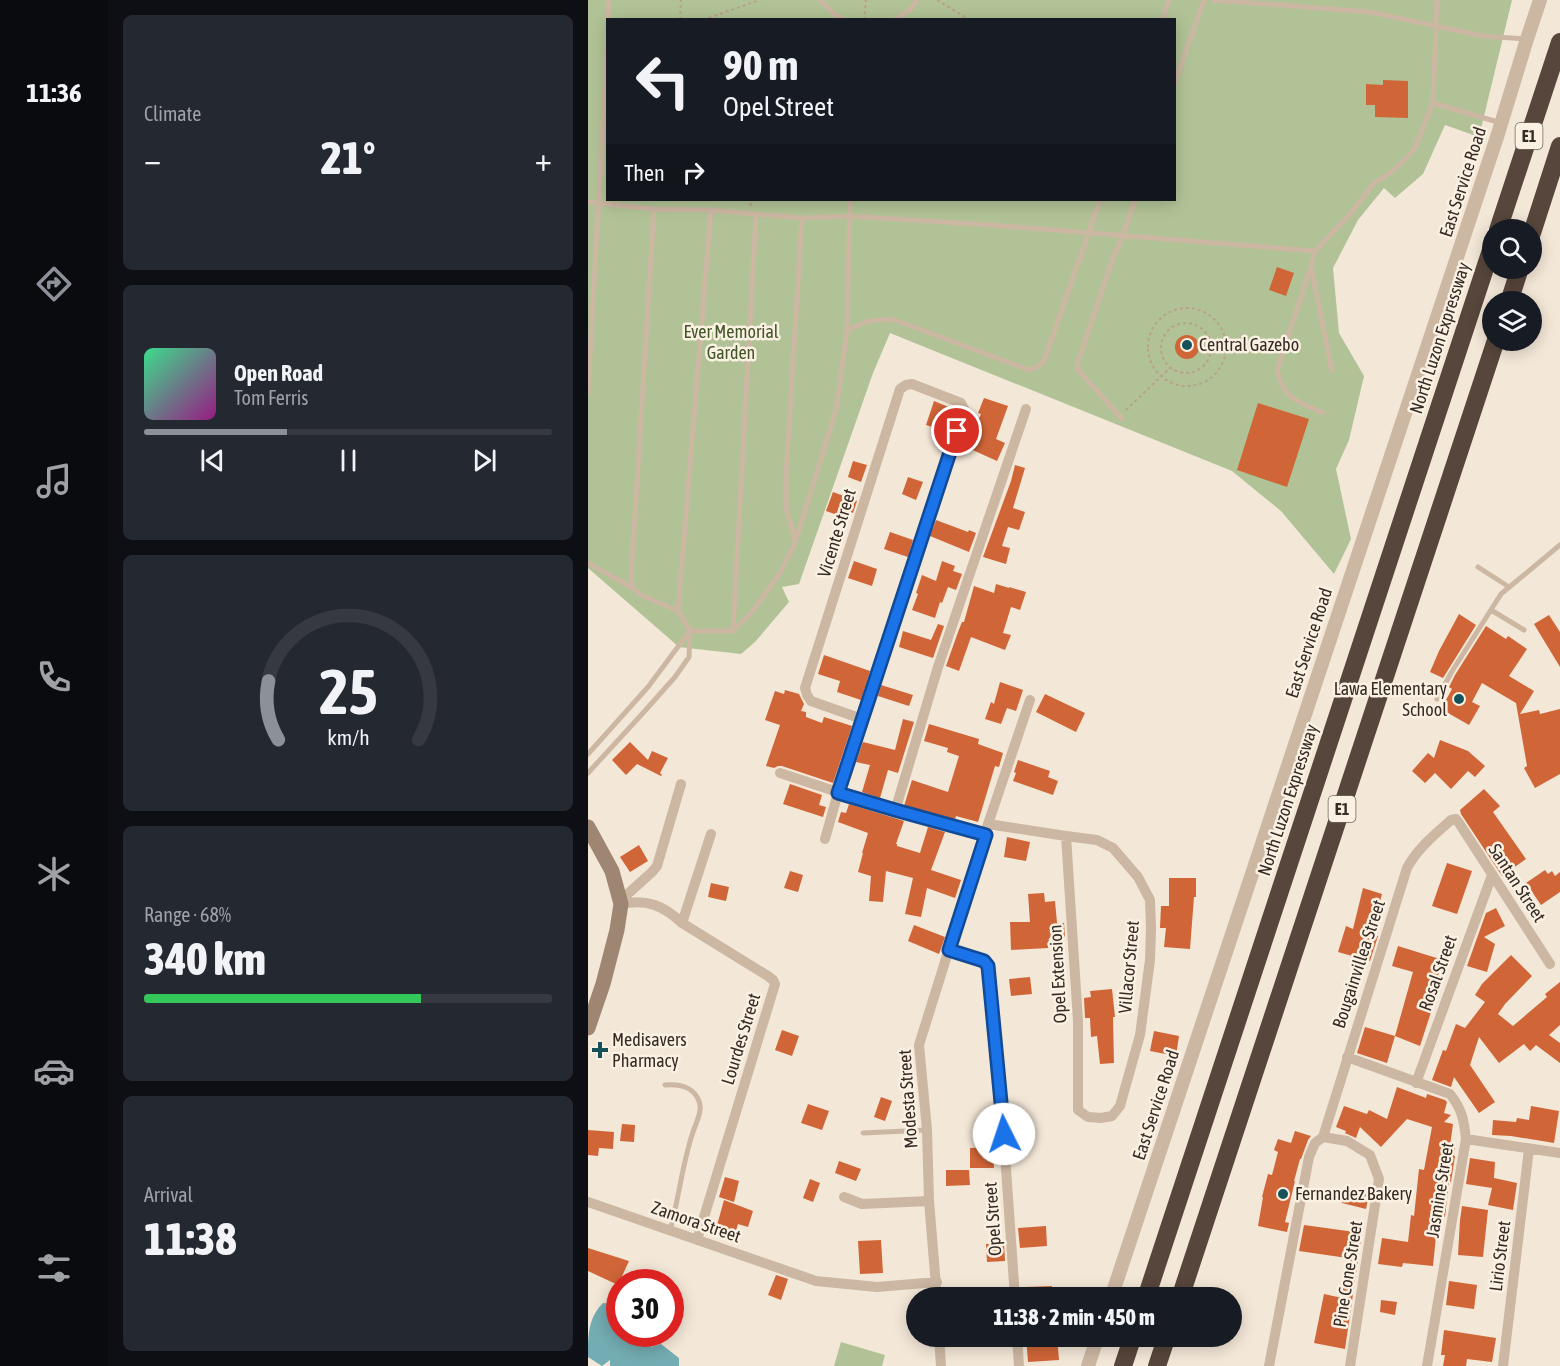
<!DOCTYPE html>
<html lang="en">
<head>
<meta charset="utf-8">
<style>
  body { margin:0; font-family:"Asap Condensed",sans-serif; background:#242831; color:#f1f3f6; height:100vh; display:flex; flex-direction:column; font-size:22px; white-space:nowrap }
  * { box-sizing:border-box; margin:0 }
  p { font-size:20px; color:#9ea1a6 }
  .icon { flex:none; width:33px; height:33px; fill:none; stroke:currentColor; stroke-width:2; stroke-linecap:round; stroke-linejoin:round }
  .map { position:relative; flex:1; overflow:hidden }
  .sheet { display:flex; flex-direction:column; gap:15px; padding:15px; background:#0d0f14; width:480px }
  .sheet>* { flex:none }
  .hud { position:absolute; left:18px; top:18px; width:570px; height:183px; border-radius:0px; box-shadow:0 3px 15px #0003; background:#171b24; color:#f1f3f6; overflow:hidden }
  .fabs { position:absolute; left:894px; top:219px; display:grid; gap:12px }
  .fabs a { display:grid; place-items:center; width:60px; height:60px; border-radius:50%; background:#171b24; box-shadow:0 3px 15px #0003; font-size:30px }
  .speed { position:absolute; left:18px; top:1269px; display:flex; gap:12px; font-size:30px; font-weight:700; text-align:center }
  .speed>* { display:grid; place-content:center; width:78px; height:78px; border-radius:50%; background:#171b24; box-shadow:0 3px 15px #0003; line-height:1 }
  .speed .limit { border:9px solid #d22; background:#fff; color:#111 }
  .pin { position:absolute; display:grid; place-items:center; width:51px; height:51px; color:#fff; margin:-26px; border:3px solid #fff; border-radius:50%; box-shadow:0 2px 6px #0007 }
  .me { position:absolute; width:66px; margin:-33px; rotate:356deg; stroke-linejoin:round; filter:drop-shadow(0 0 4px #0008) }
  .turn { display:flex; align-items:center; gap:21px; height:126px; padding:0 18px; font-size:27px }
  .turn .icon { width:78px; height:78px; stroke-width:2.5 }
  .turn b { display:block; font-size:42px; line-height:51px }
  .then { display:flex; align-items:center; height:57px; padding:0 18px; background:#0003; gap:12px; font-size:22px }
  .big { font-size:45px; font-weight:800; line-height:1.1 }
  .sheet .tile { flex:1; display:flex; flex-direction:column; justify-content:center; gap:9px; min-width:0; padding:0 21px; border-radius:9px; background:#242831 }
  .sheet .dial { align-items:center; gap:0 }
  .dial svg { height:156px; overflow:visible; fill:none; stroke:#363941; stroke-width:7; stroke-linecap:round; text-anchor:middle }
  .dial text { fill:#f1f3f6; stroke:none }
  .song { display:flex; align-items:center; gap:18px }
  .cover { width:72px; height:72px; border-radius:9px; background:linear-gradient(135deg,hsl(150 70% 55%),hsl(310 70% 35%)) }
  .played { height:6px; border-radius:3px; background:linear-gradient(90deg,#8c9099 35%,#363941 35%) }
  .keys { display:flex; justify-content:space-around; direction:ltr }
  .heat { display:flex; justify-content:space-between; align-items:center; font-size:33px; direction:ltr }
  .charge { height:9px; border-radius:4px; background:linear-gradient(90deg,#34c759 68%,#363941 0) }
  .trip { position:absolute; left:318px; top:1287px; width:336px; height:60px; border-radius:30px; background:#171b24; box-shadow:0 3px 15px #0003; font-weight:800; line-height:60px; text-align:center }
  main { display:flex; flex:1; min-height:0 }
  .tabs { display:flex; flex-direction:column; width:108px; justify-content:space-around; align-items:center; background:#090b0e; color:#9ea1a6 }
  .tabs .icon { width:42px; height:42px }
  .tabs .on { color:#8c9099 }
  .tabs b { font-size:27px; color:#f1f3f6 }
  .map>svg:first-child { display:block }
</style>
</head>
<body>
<main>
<nav class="tabs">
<b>11:36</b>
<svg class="icon on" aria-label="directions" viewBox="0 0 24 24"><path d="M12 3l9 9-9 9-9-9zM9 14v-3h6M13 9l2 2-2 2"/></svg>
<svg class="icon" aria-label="music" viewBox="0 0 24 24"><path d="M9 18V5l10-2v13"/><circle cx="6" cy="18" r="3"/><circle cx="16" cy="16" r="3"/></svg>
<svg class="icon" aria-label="phone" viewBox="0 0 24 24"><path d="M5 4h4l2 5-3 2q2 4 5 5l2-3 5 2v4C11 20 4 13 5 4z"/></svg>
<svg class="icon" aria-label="climate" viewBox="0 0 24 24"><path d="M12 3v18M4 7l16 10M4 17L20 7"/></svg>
<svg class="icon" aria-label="car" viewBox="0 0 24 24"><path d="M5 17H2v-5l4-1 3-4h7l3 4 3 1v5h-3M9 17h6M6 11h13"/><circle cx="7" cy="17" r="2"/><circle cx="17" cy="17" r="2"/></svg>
<svg class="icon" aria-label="filters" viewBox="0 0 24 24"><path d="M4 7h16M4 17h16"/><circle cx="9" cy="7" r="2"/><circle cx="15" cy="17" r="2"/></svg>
</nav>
<section class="sheet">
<div class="tile"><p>Climate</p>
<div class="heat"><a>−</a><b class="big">21°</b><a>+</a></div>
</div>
<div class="tile">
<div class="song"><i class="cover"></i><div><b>Open Road</b><p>Tom Ferris</p></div></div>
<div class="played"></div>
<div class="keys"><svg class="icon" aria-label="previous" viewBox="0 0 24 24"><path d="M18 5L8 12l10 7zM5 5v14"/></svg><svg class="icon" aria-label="pause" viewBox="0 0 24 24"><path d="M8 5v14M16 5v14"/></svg><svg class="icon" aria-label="next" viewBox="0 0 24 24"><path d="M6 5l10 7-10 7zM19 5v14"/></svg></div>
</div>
<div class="tile dial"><svg viewBox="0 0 100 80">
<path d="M14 69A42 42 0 1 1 86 69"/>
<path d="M14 69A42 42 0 0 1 9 39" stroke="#8c9099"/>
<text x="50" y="56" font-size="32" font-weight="700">25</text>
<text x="50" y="72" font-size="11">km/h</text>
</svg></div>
<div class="tile"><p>Range · 68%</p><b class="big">340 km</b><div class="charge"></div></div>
<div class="tile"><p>Arrival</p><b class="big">11:38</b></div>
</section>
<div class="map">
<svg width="972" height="1366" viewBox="0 0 972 1366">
  <rect width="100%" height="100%" fill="#f3e7d7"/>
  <path fill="#b1c396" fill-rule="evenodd" d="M0,0H924L891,137L857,125L835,174L807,198L796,188L770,220L745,268L751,333L776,376L761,440L748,469L763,539L746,574L693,511L644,471L302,333L285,373L211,584L194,587L201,602L167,642L153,654L91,647L0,568ZM20,20H586V200H20Z
    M253,1342L297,1355L294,1366H246Z"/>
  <path fill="#73acb2" d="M15,1303L25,1304L31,1307L32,1334H63L67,1341L63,1347L73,1344L91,1358V1366H22V1360L14,1366L0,1357C0,1335 0,1318 15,1303Z"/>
  <path fill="#d06537" d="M795,80L820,81V118L787,117V105H778V84L795,85Z
    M689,267L706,273L698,296L681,290Z
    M587 347a12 12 0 1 1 24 0a12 12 0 1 1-24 0Z
    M396,398L420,406L408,439L417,443L409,461L378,447L393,414L390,413Z
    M346,401L368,410L360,432L338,425Z
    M670,403L721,419L699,487L649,470Z
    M265,461L279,465L273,482L260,477Z
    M427,465L437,468L425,508L437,512L431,530L420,527L414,546L422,548L418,564L395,557L423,481Z
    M320,477L335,482L328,500L314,494Z
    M245,492L269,501L265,513L258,510L255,517L238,511Z
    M348,520L380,532L381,530L388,533L381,552L342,536Z
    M302,532L325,540L320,557L296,549Z
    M266,561L289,569L284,586L260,578Z
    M354,561L367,566L365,571L374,574L368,590L360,587L354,603L352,602L347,618L324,610L330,594L328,593L334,575L348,581Z
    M408,584L421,588V587L438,592L432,610L423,607L415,633L423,635L417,650L383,637L371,671L358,666L370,632L374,622H376L386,586L406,593Z
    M871,614L888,625L855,678L842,672L851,651Z
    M961,615L972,632V667L946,624Z
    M350,624L356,626L345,658L311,647L315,631L343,640Z
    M898,626L918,639L920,636L939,649L921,676L946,691L932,714L951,710L952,714L972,709V774L947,788L936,768L939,766L928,703L894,683L884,702L892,706L881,725L853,709L864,689L861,687L867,675Z
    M236,655L282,671L273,700L249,692L252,681L230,674Z
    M412,682L435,690L428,711L419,708L413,724L397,719L403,702L406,704Z
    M293,685L325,695L321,706L290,696Z
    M197,690L211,694L216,704L213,711L218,712V717L234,723L236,717L264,726L245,783L194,766H190L186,768L178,766L192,725L177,720L187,691L196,694Z
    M457,694L497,713L488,732L448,712Z
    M315,719L326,722L310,773L300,770L292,798L274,792L282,765L268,762L275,742L307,750Z
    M341,724L391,739L390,744L415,753L411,767L407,766L390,822L368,816L367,819L316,806L324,780L360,792L371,756L359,752L360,748L336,741Z
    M852,740L880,751L897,766L887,777L880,771L863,789L847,773L837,783L824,771L840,753L846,758Z
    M42,742L60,760L64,751L80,758L72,773L74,775L73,776L49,764L38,775L24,760Z
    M430,760L462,771L460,777L470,781L465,795L425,781L428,773L426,772Z
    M202,784L234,795L231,805L238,807L235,817L195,804Z
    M896,789L912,806L905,812L938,859L914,876L873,814L872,810Z
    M261,804L316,821L308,844H309V846L332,853L340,827L357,832L343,870L373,880L367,898L339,888L333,917L317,914L325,878L298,871L295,902L281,901L283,876L270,872L275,853H274L280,833L250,822L253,812L258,813Z
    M419,837L442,842L438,861L416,857Z
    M51,845L60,861L42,872L32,857Z
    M859,863L884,871L869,914L844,906Z
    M957,870L960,874L964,871L967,876L972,872V892L953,905L938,883Z
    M202,871L215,875L210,892L196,888Z
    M581,878H608V897H606L602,949L576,947L578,928H572L573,906H581Z
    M123,883L141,887L138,901L120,897Z
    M775,888L794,894L783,934L790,936L782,961L750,952L758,926L765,929Z
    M456,893L457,902L467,901L469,923H476L477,937L461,938L460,948L423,950L422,922H442L440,894Z
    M908,908L917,926L896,937L907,944L899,972L879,966L898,913Z
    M326,925L357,937L351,954L320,941Z
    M810,946L855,960L841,1005L845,1006L832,1046L807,1036L825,972L804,966Z
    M923,955L944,976L917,1004L910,1014L925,1026L959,997L957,994L972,982V1025L961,1035L972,1043V1063L948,1045L942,1051L936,1044L911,1063L891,1037L882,1065L907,1102L891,1113L866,1077L863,1087L844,1080L855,1050L858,1051L868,1024L877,1028L897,1002L887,995L894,984Z
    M442,977L444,994L423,996L421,979Z
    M524,989L527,1017H525L526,1063L512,1064L509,1036L503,1037L502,1018H497L496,998L503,997L502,991Z
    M777,1027L807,1036L799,1063L769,1053Z
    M194,1030L211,1036L204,1056L187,1050Z
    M566,1031L591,1036L588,1056L562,1051Z
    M809,1087L838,1098L839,1094L857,1100L859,1102L856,1113L863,1115L856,1122L865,1124L862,1146L867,1148L866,1156H867L863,1182L861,1181L857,1217L850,1216L845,1266L815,1263L814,1267L790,1264L794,1238L820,1242L823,1215L826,1216L831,1169L836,1170L844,1127L819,1119L793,1147L772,1127L768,1138L757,1133L758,1131L748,1127L756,1106L779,1114L781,1110L799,1119Z
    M293,1097L304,1101L297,1121L286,1117Z
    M220,1104L241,1111L234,1130L213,1123Z
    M943,1106L971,1111L966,1143L923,1136L904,1135L905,1120L928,1122L929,1118L941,1120Z
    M34,1124L47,1125L46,1142L32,1141Z
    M0,1130L26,1132L25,1149L11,1148L10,1156L0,1155Z
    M707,1131L723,1136L720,1140L713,1159H712L706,1181H707L697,1222L701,1223L699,1232L670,1226L675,1197H674L680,1174L684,1175L690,1152L686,1150L690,1139L703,1143Z
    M405,1147L406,1168H382V1148Z
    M882,1158L907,1162L906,1178L929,1183L925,1210L900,1205L904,1188L878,1184Z
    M251,1161L273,1169L268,1181L247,1173Z
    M358,1170H381L382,1185L358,1186Z
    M137,1177L151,1181L146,1202L131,1197Z
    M222,1179L232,1183L225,1202L215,1198Z
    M756,1188L782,1189L778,1209L754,1203Z
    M136,1200L165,1211L160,1227L150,1224L147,1234L128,1229Z
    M874,1206L900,1210L895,1257L870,1255L872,1220Z
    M716,1225L774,1233L757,1349L726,1343L736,1294L754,1298L759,1258L711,1251Z
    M458,1226L459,1246L432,1248L430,1228Z
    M293,1240L295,1273L272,1274L270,1241Z
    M416,1243L417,1261L399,1262L398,1244Z
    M0,1248L41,1261L30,1285L0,1271Z
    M188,1275L200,1279L193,1300L180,1295Z
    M861,1281L889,1285L886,1309L858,1305Z
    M464,1286V1298H437L436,1287Z
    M793,1300L809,1302L807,1315L792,1312Z
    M856,1330L908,1338L904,1362L879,1359L878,1366H855L857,1355H853Z
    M438,1336H469L471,1360L440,1362Z"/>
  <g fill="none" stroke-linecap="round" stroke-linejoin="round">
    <path stroke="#b8a18c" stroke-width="2" stroke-dasharray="3 3" stroke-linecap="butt" d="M349,0L382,20
      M92,20L93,0
      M115,20L172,0
      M276,20L278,0
      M162,206L165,200
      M560 347a39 39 0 1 1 78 0a39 39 0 1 1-78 0Z
      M573 348a25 25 0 1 1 50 0a25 25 0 1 1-50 0Z
      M538,410L583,367"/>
    <path stroke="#ccb7a2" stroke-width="5" d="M232,0L247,15L257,20
      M625,0L782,12L895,36L939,39
      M20,20L21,0
      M307,20L323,9L329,0
      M574,20L581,0
      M586,85L616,0
      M845,103L913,123
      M0,202L66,209L123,210L214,218L261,216L402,225L727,251
      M66,209L43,580L46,589L53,595L90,611L102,631H145L164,612L192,573L207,543L248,410L259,330L262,200
      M723,267L744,371
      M259,330L281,321L304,319L441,370L449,367L456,361L512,200
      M0,393L20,33
      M735,413C710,401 696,400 689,370L723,266L727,251L762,214L786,183L805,171L826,150L845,103L849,0
      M534,419L491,371L489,365L524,261L535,235L547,200
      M207,541L198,507V476L214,218
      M0,563L46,589
      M890,567L921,587
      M903,610L936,630
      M90,611L123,210
      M145,631L168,215
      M849,699L863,673L913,594L972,545
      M0,754L60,687L101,632
      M0,773L55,713L87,677L101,657L102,631
      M77,1085C91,1084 105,1086 111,1101C115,1110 108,1123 105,1132C94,1164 91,1198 82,1231
      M275,1133L339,1130"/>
    <path stroke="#ccb7a2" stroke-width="10" d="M192,773L307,811L397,835
      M307,811L350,667L438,409
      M400,824L478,836L509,840L525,848L550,877L562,900L563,928L562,960L552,1035L532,1106L524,1116L513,1118L500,1117L490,1110V1021L478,836
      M237,839L250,793L376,409L373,403L324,384L318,385L312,389L217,688L219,695L223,701L274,719
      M33,900L64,872L69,866L93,784
      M33,904C59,899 75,905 94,923L180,976L185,980L187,984L109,1240
      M94,923L123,834
      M361,950L396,961L400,966L414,1111L427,1298
      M759,1057L862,1094C874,1109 876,1120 878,1139L839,1366
      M828,1083L904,875
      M735,1137L819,868C829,849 846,835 863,820L868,819L871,823L962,964
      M878,1139L972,1153
      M256,1197L274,1204L341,1201
      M0,1202L228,1281L289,1287L349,1282
      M349,1298L341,1201L339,1130L331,1045L400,824L442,700
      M351,1336L353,1366
      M429,1336L431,1366
      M681,1366L721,1157L727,1143L735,1137L759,1141L782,1155L791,1179L762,1366
      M915,1366L941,1149"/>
    <path stroke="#ccb7a2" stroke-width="14" d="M523,1298L909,137L939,39L952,0
      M500,1366L510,1336"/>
    <path stroke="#9f8673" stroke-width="15" d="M0,827L24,871L33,904L29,930L15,984L0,1028"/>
    <path stroke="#57463b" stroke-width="18" d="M910,230L972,42
      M944,233L972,146
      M921,302L932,268
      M558,1298L904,247
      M592,1298L908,340
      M535,1366L545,1336
      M569,1366L579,1336"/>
  </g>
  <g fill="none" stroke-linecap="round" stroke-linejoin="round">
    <g stroke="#114b97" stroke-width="15">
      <path id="route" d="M369,431L250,793L307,810L398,835L361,950L396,961L400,966L416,1134"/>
    </g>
    <use href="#route" stroke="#1a73e8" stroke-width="10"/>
  </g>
  <g fill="#17525a" stroke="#faf1e3" stroke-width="2">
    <circle cx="599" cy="345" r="6"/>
    <circle cx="871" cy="699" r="6"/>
    <path d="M9 1041h6v6h6v6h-6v6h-6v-6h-6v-6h6z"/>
    <circle cx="695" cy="1194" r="6"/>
  </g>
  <g text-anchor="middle" stroke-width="5" stroke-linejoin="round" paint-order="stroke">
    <g fill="#faf1e3" stroke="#71665e" stroke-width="1.5">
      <rect x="927.5" y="123" width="27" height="26" rx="4.5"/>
      <rect x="740.5" y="796" width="27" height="26" rx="4.5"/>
    </g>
    <g font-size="16" font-weight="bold" fill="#362b25">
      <text x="941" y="142">E1</text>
      <text x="754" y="815">E1</text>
    </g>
    <g font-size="18" fill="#362b25" stroke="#faf1e3">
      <text transform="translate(875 182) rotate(-72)" y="6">East Service Road</text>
      <text transform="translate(852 338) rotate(-72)" y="6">North Luzon Expressway</text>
      <text transform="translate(249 533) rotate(-73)" y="6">Vicente Street</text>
      <text transform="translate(721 643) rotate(-72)" y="6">East Service Road</text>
      <text transform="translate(700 800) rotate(-72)" y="6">North Luzon Expressway</text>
      <text transform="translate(929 883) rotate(57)" y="6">Santan Street</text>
      <text transform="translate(771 964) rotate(-72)" y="6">Bougainvillea Street</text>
      <text transform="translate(541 967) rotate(-85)" y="6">Villacor Street</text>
      <text transform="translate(850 973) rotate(-70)" y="6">Rosal Street</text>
      <text transform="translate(470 974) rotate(-93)" y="6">Opel Extension</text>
      <text transform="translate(153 1039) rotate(-73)" y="6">Lourdes Street</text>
      <text transform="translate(320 1099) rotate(-94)" y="6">Modesta Street</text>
      <text transform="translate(568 1105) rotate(-72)" y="6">East Service Road</text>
      <text transform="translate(852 1190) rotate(-81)" y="6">Jasmine Street</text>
      <text transform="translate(405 1219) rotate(-94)" y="6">Opel Street</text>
      <text transform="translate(108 1222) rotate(19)" y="6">Zamora Street</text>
      <text transform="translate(912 1256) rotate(-83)" y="6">Lirio Street</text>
      <text transform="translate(760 1274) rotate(-81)" y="6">Pine Cone Street</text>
    </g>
    <g font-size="18" fill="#425627" stroke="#faf1e3">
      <text x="143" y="338">Ever Memorial<tspan x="143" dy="21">Garden</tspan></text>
    </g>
    <g font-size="18" fill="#362b25" stroke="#faf1e3" text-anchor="start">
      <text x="611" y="351">Central Gazebo</text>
      <text x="859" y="695" text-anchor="end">Lawa Elementary<tspan x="859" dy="21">School</tspan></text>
      <text x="24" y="1046">Medisavers<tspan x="24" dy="21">Pharmacy</tspan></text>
      <text x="707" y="1200">Fernandez Bakery</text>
    </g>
  </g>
</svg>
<div class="fabs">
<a><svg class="icon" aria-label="search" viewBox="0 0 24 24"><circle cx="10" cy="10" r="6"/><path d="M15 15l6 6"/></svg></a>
<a><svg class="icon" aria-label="layers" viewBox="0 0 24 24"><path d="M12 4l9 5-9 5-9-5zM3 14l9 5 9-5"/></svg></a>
</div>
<div class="speed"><div class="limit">30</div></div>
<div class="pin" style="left:369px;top:431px;background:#d93025"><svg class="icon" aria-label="arrive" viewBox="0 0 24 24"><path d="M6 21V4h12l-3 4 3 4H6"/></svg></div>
<svg class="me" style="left:416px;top:1134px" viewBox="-20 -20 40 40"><circle r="19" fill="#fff"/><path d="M0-13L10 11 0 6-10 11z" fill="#1a73e8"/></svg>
<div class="trip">11:38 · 2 min · 450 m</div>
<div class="hud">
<div class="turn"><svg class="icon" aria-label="left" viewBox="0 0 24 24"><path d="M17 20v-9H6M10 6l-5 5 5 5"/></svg><div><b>90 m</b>Opel Street</div></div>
<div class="then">Then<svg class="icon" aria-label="right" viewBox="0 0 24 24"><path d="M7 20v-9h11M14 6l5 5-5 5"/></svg></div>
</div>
</div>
</main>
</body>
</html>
